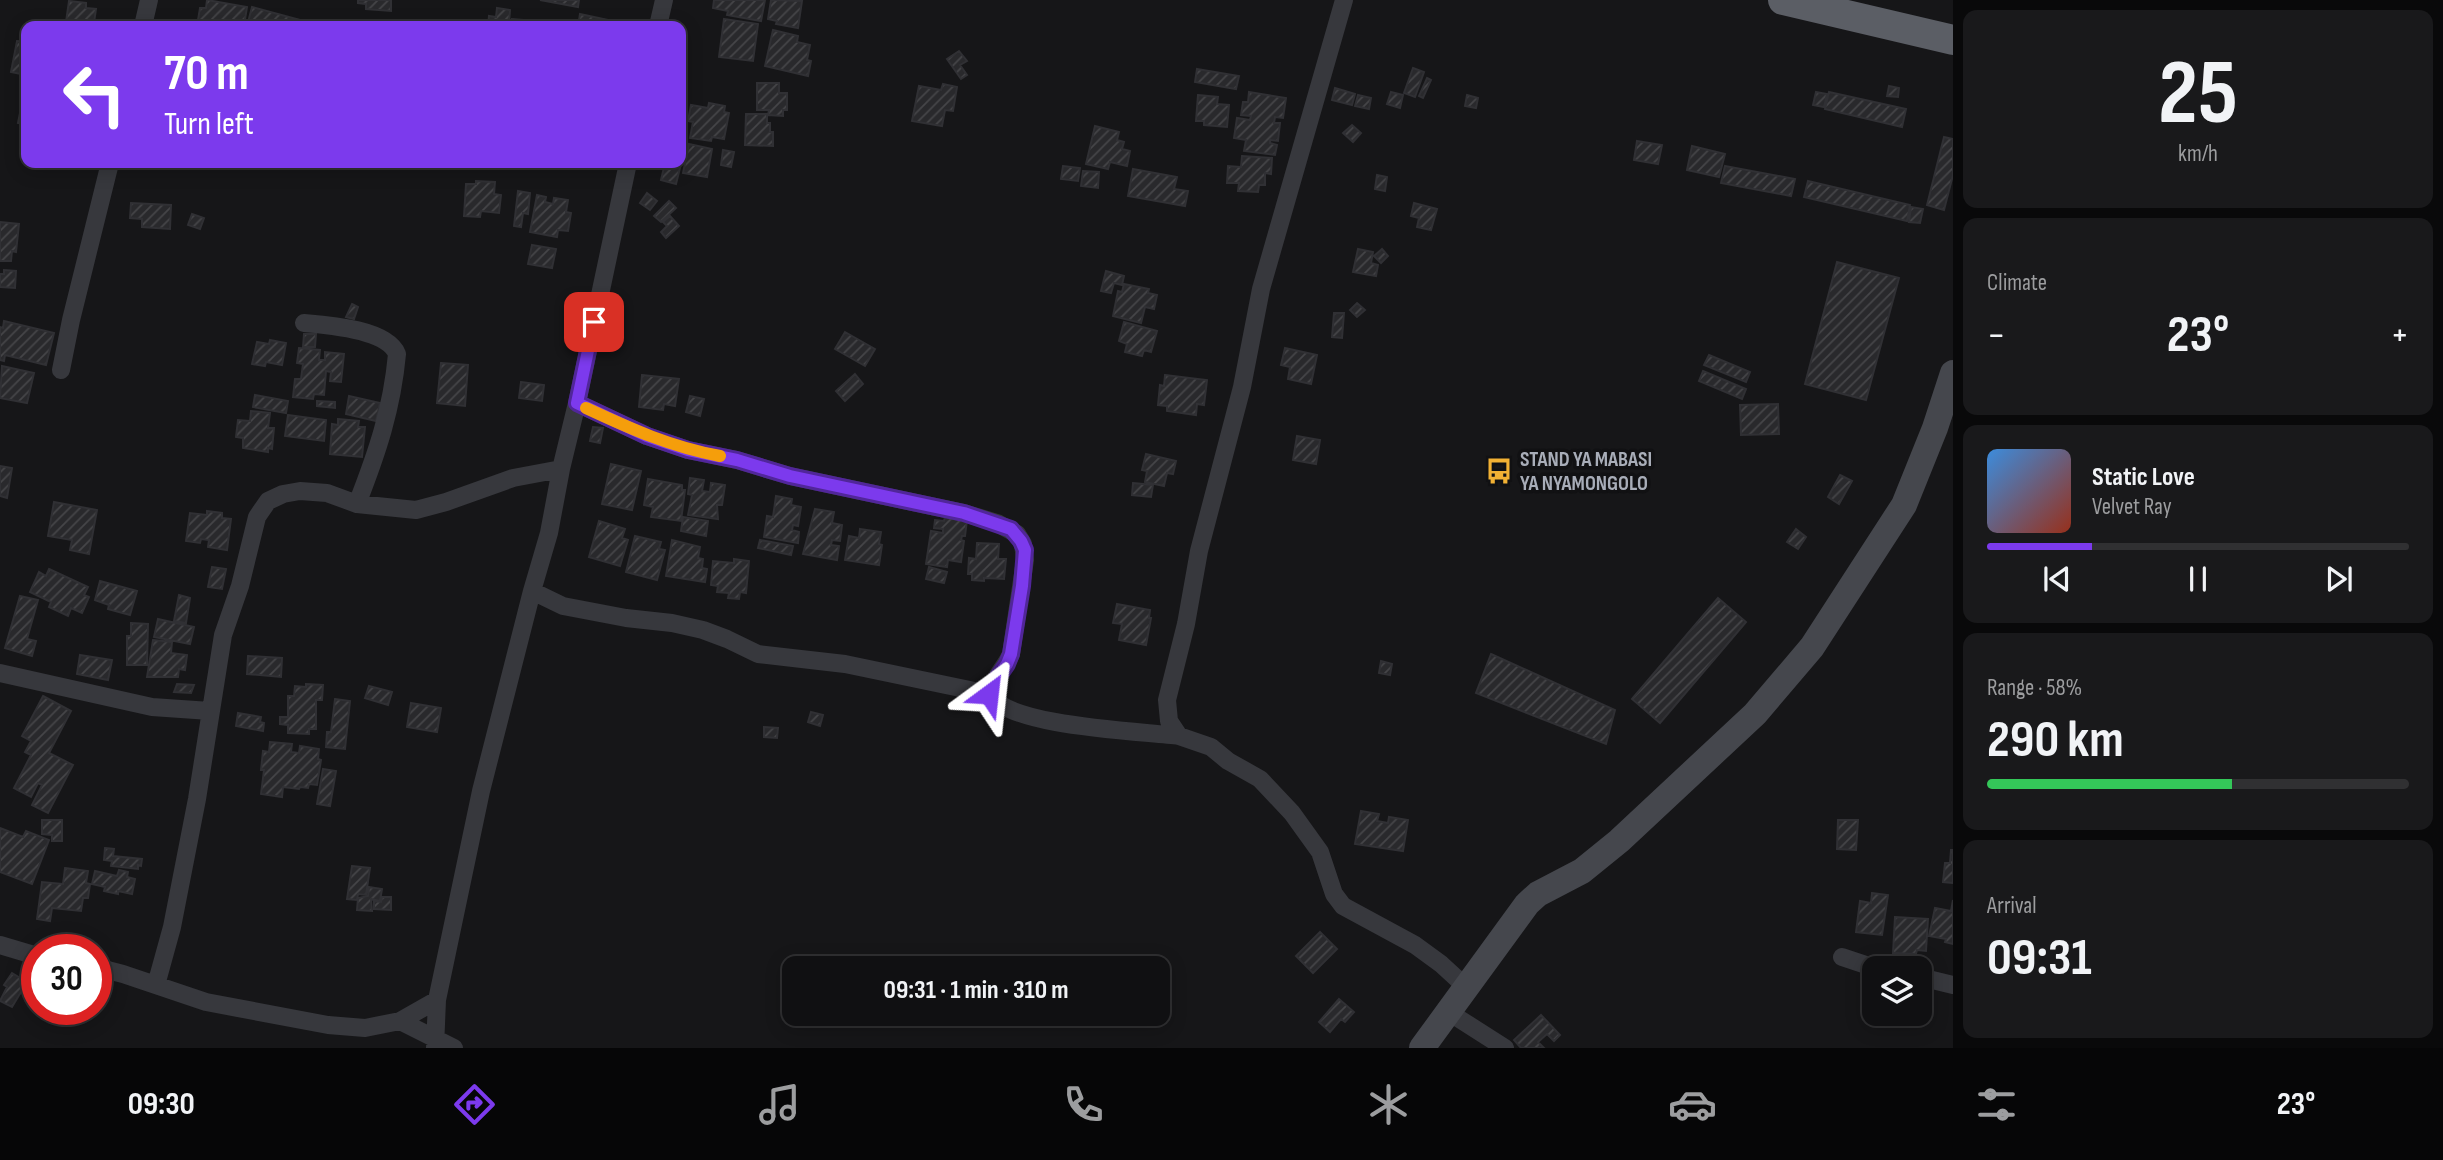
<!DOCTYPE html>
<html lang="en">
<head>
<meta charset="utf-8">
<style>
  body { margin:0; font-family:"Sofia Sans Condensed",sans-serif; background:#19191b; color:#f1f3f6; height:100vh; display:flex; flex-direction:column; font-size:26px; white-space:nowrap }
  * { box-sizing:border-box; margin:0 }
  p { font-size:23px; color:#9c9d9f }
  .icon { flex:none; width:38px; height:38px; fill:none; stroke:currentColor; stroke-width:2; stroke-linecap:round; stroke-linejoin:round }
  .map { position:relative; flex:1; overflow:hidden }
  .panel { display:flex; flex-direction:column; gap:10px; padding:10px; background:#09090a; width:490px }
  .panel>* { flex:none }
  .top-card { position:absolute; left:21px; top:21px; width:665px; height:147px; border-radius:14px; box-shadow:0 4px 18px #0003,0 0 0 2px #303032; background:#7c3aed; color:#fff; overflow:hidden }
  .buttons { position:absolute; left:1862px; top:956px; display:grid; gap:14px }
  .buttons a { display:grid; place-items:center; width:70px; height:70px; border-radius:14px; background:#101012; box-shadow:0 4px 18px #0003,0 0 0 2px #303032; font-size:35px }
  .speed { position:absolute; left:21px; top:934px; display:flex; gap:14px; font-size:35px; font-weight:700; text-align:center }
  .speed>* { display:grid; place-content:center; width:91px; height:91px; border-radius:50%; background:#101012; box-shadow:0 4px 18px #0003,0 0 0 2px #303032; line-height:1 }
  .speed .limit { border:10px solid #d22; background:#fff; color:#111 }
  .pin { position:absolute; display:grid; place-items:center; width:60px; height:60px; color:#fff; margin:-30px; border-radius:14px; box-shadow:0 4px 10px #0006 }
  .me { position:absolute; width:77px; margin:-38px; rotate:30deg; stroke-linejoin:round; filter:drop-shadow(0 0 5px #0008) }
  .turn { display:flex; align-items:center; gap:24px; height:147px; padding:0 28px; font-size:32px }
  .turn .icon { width:91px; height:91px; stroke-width:2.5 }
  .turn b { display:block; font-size:49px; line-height:60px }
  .big { font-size:52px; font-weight:700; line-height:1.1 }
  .panel .tile { flex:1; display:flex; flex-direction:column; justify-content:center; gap:10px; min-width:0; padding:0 24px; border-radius:14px; background:#19191b }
  .panel .dial { align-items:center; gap:0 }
  .dial b { font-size:91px; line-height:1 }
  .song { display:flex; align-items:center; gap:21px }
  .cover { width:84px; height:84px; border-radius:10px; background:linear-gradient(135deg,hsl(210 70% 55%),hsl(10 70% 35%)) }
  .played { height:7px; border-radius:4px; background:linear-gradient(90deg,#7c3aed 25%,#303032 25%) }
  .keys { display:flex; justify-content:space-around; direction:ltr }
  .heat { display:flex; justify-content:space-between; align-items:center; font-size:38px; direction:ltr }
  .charge { height:10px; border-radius:5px; background:linear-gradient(90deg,#34c759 58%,#303032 0) }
  .trip { position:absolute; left:782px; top:956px; width:388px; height:70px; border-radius:14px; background:#101012; box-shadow:0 4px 18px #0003,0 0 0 2px #303032; font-weight:700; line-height:70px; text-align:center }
  .dock { display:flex; height:112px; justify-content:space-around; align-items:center; background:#060607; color:#9c9d9f }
  .dock .icon { width:49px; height:49px }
  .dock .active { color:#7c3aed }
  .dock b { font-size:32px; color:#f1f3f6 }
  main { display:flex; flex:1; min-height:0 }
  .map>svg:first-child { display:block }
</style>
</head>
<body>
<main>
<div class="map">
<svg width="1953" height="1048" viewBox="0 0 1953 1048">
  <defs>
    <pattern id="building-hatch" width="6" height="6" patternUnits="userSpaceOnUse" patternTransform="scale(1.75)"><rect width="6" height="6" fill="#29292c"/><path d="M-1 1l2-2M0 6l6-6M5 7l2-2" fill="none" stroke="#454548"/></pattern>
  </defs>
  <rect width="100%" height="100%" fill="#161618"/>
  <path fill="url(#building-hatch)" stroke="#303034" stroke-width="2" d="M207,0L247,7L244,26H197L200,8H206Z
    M358,0H391V11L366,9V4L358,3Z
    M540,0H579L578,7Z
    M714,0H765L761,21L727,15L728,11L713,8Z
    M771,0L802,1L798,28L776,24L777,21L768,19Z
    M69,1L86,3V8L96,9L94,23L85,21L84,24L76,23V26H69L70,22H66Z
    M252,7L300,20L298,26H247Z
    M497,8L510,10L509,24L512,25V19L523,20L522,26H488L489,16L496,17Z
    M580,14L613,21L612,26H578Z
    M724,19L758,24L753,61L719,57Z
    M773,30L798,36L797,42L810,45L807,60L811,61L808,76L765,66Z
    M17,41L26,42V75L11,72Z
    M959,51L967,61L960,65L967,75L961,79L947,59Z
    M1413,68L1424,72L1415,97L1404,93Z
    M1197,69L1239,76L1236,89L1195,82Z
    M1427,78L1431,80L1423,98L1419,96Z
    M757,83H779V93H787V110H783V116L768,115L769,110H757Z
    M943,84L957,87L953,111L945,110L942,126L912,121L919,86L941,90Z
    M1889,86L1899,88L1898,97L1887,96Z
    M1335,88L1355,94L1352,105L1332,100Z
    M1249,92L1286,98L1283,118L1275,117L1274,123H1280L1278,141L1270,140V143L1277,145L1275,155L1244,151L1246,140L1234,138L1237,118L1250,120L1251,116L1241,115L1243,102H1248Z
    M1391,92L1403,95L1400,108L1387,104Z
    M1816,92L1827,94L1824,107L1813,105Z
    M1829,92L1906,109L1902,127L1825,109Z
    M1198,95L1218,97L1217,104L1229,105L1227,127L1204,125V121H1196Z
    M1358,95L1371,98L1369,109L1355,106Z
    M1467,95L1478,98L1476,108L1465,106Z
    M709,103L725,106L724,112L729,113L724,139L712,137L711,141L690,138L693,122L688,121L691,105L708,108Z
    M21,108L26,109V129L23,128L24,124L18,123Z
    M746,114H767V123H770V132H773V146L745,145Z
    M1352,125L1361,133L1353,142L1343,133Z
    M1095,126L1119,132L1117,140L1124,142L1122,149L1130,151L1127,166L1110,162L1108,169L1086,164Z
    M1944,137L1953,139V175L1944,210L1927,205Z
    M1637,141L1662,145L1658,164L1634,160Z
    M689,144L712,149L707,177L683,173Z
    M1692,146L1725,154L1719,177L1687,170Z
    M723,150L734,152L731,167L721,165Z
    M1242,156L1272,158L1271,174L1265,173V185H1259L1258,192L1238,191L1239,183H1227L1228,166L1241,167Z
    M681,160H682L676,184L661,180L665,163H681Z
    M1063,166L1080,168L1078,181L1061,179Z
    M1725,166L1795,179L1791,196L1721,183Z
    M1133,169L1177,177L1174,189L1188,191L1185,206L1128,196Z
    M1083,171L1099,172L1098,188L1081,186Z
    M1377,175L1387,177L1385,191L1375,189Z
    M476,181L495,182L494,194L501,195L499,213L481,211L480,217L464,216L466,184H476Z
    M1808,181L1910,205L1907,221L1804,197Z
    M518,191L530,193L528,214L523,213L521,227L514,226Z
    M647,193L657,201L650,210L640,203Z
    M537,195L546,197L545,202L553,204L554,198L568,200L566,212L571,213L568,231L558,230L557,237L530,232Z
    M669,201L676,208L661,222L654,216Z
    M131,203L171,205L170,229L142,227V219L130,218Z
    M1414,203L1437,209L1431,230L1417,227L1419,218L1411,216Z
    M1911,207L1923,209L1920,223L1909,222Z
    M192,214L204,218L200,229L188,225Z
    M670,216L679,226L666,238L661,232L667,226L663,222Z
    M0,222L19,224L16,252L12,251L11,261H0Z
    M532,245L556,249L552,268L528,264Z
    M1358,249L1373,252L1371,263L1378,265L1376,276L1353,272Z
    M1382,249L1388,256L1381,263L1374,256Z
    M1837,262L1899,278L1866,400L1805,384Z
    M4,270L16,271L15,288L0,287V274H4Z
    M1106,271L1124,276L1122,285L1114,283L1111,293L1101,291Z
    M1124,284L1149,289L1148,293L1157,295L1154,309L1145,307L1141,323L1113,316L1118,291L1122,292Z
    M1357,303L1365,310L1357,317L1350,310Z
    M352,304L358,307L354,319L346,317Z
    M1334,313H1344L1342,338L1332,337Z
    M4,321L54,333L46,365L5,355L4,361L0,360V327L3,328Z
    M1124,322L1157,331L1151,352L1144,350L1142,356L1125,352L1127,344L1119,341Z
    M845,332L875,349L865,366L835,349Z
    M304,334H316L315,347H303Z
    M270,340L286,343L282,365L266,362L265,366L252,364L257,342L269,344Z
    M299,348L320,350L319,360H325V352L344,354L341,382L330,381L331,372L326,371L324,395L314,394L313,399L293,397L295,379H301L303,364L297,363Z
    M1285,348L1317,355L1311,384L1288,379L1290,367L1281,365Z
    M1709,355L1750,372L1746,382L1704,365Z
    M441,363L468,365L465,406L437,403Z
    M2,366L34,373L27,403L0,398Z
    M1703,371L1746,389L1742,399L1699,381Z
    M855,374L863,384L845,401L836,391Z
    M642,375L679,379L675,406L664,404L663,410L639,407Z
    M1165,375L1207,380L1204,405L1197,404L1196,415L1167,411V406L1158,405L1160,385L1164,386Z
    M521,382L544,385L542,401L519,398Z
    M255,395L288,401L286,413L253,407Z
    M349,396L380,403L376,421L346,414Z
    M690,396L704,399L700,416L686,412Z
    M317,401L335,402V408L317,406Z
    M1778,404L1779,434L1741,435L1740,405Z
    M251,411L270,413L268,428H274L272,449L268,448V452L243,448V438L236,437L238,420L250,421Z
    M288,415L326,420L324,441L285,436Z
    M338,419L359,421L358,427H365L362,457L330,454L332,424L338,425Z
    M593,427L603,428L600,443L590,441Z
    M1297,436L1320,440L1316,464L1293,460Z
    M1146,454L1176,461L1173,474L1167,473L1164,486L1145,482L1147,471L1142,470Z
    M611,464L641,471L632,510L602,504Z
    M0,466L12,468L7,498L0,496Z
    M1840,475L1852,481L1839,504L1828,497Z
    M690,478L704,480L702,491L710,492L711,483L725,485L722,505H717L718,519L688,515L692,495L688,494Z
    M648,479L682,485V490H685L681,521L651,517L653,507L644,505Z
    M1133,483L1153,485L1151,497L1132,495Z
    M776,496L792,499L791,505L801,507L798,526L793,525L792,530L799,532L798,543L764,537L767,516L773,517Z
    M54,502L97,510L89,554L70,550L72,540L48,536Z
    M815,509L834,512L832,523L842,525L840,541L832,540L831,545L839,546L837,560L803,554Z
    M207,511L222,513V518L231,519L227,550L208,547L209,540L201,539L200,543L186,541L190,513L207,515Z
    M683,517L708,521L706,536L681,531Z
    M945,517L967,520L965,536H962L961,540L964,541L961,562L948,560L947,567L926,564L931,531L943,533V529L934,528L935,520L944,521Z
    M599,521L625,529L622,538L628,540L620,566L589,557Z
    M860,529L881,532L879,544L882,545L879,565L845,560L849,536L859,538Z
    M1796,529L1806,537L1798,549L1787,542Z
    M635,536L661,542L659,549L665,550L657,580L626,572Z
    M672,540L700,547L698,558L703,559L702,568L707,569L705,582L666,576Z
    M760,540L793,546L791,555L758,548Z
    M977,543L999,544L998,559H1006L1004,579L984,578V581L972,580V574H968L969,558L976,559Z
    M734,559L749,561L746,593L740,592L739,599L728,598L729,593L717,592L718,586L711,585L713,561L734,563Z
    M212,567L226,569L222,589L208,587Z
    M929,567L947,572L944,583L926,579Z
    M49,569L88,587L84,595L89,597L82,613L71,608L68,616L49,607L51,602L30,592L39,572L46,576Z
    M100,581L137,591L130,615L108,609L109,605L95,600Z
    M179,595L190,598L186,623L174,621Z
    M20,596L38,600L27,639L36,641L32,656L5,648Z
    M1718,598L1746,622L1660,723L1632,699Z
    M1117,604L1150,610L1149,618H1151L1146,645L1119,640L1122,624L1113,623Z
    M158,619L194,627L190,644L154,637Z
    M131,623L148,624L147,665H127V636H131Z
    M153,640L172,642L171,653L187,655L185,670L179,669L178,677H147Z
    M1491,654L1615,710L1606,744L1476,693Z
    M80,655L112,660L108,680L77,674Z
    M248,656L282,658L281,677L247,674Z
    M1381,661L1392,664L1390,675L1379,673Z
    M177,684L194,685L191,693L174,692Z
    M306,684L323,685L322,700H316V729H309V734L288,733V725L280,724V717H288V696H294L295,686L306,687Z
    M369,686L392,692L388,705L365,698Z
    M43,696L71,711L49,753L73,765L48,813L32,805L42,785L38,783L31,797L14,788L31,755L25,752L31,741L22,736Z
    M335,699L350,701L345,749L326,747L327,732H331Z
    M411,703L441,708L437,732L407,727Z
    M811,712L823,715L820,726L808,722Z
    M238,713L261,717L260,722L264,723L263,731L236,726Z
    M764,727L778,728L777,738L764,737Z
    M270,742L292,744L291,752L299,753L300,746L319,749L318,759L321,760L317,785L309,784L308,788L300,787L299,789L283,787L282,797L261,794L264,770H261L263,751L269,752Z
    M323,769L336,771L330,806L317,804Z
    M1361,811L1379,814L1377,821L1388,823L1389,817L1408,820L1403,851L1355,844Z
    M42,820H62V841H52V835L42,834Z
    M1838,820H1858L1856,850L1837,849Z
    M0,828L23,837L26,831L49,840L32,884L0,872Z
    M105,848L114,849L113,856L142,859L141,866L138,865V869L111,866L112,861L104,860Z
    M1951,850H1953V883L1943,882L1945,863H1950Z
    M352,866L370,868L366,895L358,894L357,900L347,899Z
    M65,868L88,871L86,883L90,884L88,898H83L81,911L52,908L50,921L37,919L42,882L63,884Z
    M119,870L128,872L127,877L135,879L132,894L118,891V894L104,891L105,887L92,884L95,871L117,876Z
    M369,887L382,889L380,901L371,899L372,911L357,910L358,898L368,896Z
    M1872,893L1888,895L1882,935L1856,932L1860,901L1871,903Z
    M382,897H391V910L374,909V901L381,902Z
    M1953,900V944L1945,942L1946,939L1929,936L1935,908L1951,911Z
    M1895,917L1928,919L1926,951L1917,950L1916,954L1893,953Z
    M1320,932L1337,949L1313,973L1296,956Z
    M12,973L27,982L12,1007L0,1001L7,987L4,985Z
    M1339,999L1354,1012L1345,1022L1341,1019L1330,1032L1319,1022Z
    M1541,1015L1560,1035L1554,1041L1547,1034L1538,1042L1544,1048H1521L1514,1040Z"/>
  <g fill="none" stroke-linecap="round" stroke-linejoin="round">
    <path stroke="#37383d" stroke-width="18" d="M1344,0L1261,289L1242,387L1199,551L1186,624L1167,700L1169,721L1179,736L1211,747L1228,761L1260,779L1292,813L1320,852L1334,894L1343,906L1415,945L1441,964L1466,987
      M143,26L149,0
      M658,26L664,0
      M304,323C328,325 387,329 397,354C392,409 377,453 357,504
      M61,370L71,320L110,163
      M577,403L647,436L688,450L737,460L790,476L964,513L997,523L1017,534L1023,544L1025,560L1011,654C1005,668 992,679 989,694C1009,727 1139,731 1179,736
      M532,591L563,606L626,618L672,623L703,630L727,639L758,654L845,664L989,694
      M0,673L152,707L210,711
      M0,945L37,956
      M1842,957L1875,968
      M96,967L123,974L206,1002L328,1025L365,1028L400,1021L437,1000
      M1920,977L1953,985
      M156,985L172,927L197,799L223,635L240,586L257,517L268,501L283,494L300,491L327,493L357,504L416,510L446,502L513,478L561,469
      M1450,1013L1505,1048
      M400,1021L454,1048
      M435,1048L437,1000L481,791L532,591L549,533L561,469L577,403L628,163"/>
    <path stroke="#45474d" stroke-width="26" d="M1422,1048L1527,904L1538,894L1582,871L1619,841L1755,714L1812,647L1904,505L1935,428L1953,373"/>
    <path stroke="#5b5e65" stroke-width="30" d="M1783,0L1953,40"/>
  </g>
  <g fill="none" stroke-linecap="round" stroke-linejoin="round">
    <g stroke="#51269a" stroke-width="18">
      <path id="route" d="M594,322L577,403L647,436L688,450L737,460L790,476L964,513L1011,529L1021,541L1025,550L1022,586L1011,654L1007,664L991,687L989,694"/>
    </g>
    <use href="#route" stroke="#7c3aed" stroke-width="12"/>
    <path stroke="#f59e0b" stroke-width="12" d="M586,408C631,429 671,447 720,456"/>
  </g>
  <defs>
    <g id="bus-bare" transform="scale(2.1)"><path d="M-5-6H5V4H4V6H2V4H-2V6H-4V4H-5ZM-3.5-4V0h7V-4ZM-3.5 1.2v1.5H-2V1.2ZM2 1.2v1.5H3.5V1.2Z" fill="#f2b134" stroke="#111113" stroke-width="2.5" paint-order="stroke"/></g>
  </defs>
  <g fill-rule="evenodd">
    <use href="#bus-bare" x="1499" y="471"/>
  </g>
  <g text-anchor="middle" stroke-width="7" stroke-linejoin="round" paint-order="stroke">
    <g font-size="21" font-weight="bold" fill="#a8adb8" stroke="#111113" text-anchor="start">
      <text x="1520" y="466">STAND YA MABASI<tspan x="1520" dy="24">YA NYAMONGOLO</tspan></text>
    </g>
  </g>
</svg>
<div class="buttons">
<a><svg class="icon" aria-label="layers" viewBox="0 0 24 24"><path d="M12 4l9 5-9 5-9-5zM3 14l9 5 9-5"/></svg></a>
</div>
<div class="speed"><div class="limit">30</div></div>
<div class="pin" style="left:594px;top:322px;background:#d93025"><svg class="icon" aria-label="arrive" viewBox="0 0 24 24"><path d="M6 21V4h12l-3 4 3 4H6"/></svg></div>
<svg class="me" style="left:989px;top:694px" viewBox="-20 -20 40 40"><path d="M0-17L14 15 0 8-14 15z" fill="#7c3aed" stroke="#fff" stroke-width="4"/></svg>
<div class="trip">09:31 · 1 min · 310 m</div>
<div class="top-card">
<div class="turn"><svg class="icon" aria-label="left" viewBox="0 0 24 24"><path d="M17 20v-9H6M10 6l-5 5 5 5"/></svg><div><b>70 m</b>Turn left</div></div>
</div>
</div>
<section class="panel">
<div class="tile dial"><b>25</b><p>km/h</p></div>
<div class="tile"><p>Climate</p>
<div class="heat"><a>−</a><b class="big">23°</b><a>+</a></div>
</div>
<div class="tile">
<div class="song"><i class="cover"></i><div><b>Static Love</b><p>Velvet Ray</p></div></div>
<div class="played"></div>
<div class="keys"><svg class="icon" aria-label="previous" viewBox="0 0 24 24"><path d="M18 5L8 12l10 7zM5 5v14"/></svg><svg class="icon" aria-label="pause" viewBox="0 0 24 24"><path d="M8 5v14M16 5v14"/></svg><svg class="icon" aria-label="next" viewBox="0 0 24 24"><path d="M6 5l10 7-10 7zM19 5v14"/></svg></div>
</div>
<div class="tile"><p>Range · 58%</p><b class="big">290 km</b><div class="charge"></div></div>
<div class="tile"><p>Arrival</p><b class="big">09:31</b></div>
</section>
</main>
<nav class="dock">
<b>09:30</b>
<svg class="icon active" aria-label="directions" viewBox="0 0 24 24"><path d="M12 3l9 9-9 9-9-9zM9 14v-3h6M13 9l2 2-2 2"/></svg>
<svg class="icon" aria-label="music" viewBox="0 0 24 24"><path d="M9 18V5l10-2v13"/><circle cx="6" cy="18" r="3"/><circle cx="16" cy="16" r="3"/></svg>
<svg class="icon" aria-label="phone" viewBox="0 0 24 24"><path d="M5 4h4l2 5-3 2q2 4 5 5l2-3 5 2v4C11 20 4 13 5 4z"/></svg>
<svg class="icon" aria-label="climate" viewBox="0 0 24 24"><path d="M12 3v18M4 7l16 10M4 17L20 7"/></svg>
<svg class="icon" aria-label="car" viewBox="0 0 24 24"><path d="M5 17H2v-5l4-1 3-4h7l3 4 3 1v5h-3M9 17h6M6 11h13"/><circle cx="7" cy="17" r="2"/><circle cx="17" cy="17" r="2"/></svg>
<svg class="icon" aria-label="filters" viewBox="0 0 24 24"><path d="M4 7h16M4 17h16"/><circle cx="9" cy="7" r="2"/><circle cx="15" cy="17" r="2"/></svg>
<b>23°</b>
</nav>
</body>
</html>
